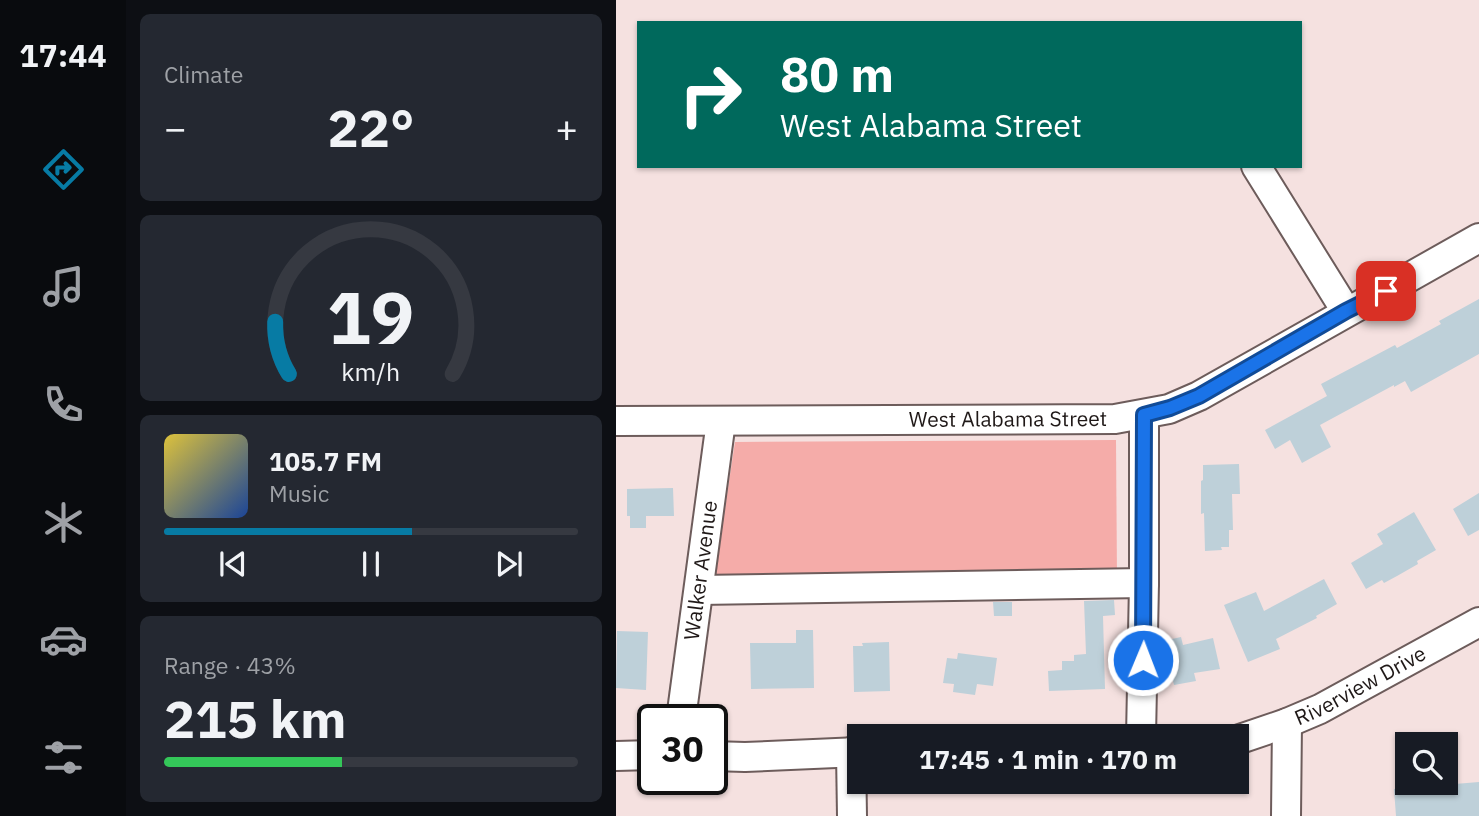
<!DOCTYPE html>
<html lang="en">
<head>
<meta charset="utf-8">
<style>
  body { margin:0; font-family:"IBM Plex Sans",sans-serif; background:#242831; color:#f1f3f6; height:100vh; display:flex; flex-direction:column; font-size:26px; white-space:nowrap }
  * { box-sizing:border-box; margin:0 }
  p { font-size:23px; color:#9ea1a6 }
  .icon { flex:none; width:38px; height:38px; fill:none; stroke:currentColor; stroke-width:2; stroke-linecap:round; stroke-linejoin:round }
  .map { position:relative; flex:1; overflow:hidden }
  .sheet { display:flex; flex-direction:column; gap:14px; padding:14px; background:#0d0f14; width:490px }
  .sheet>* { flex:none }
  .banner { position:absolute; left:21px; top:21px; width:665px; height:147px; border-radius:0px; box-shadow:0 2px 5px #0004; background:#00695c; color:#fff; overflow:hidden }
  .buttons { position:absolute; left:779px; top:732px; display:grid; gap:14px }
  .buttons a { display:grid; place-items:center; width:63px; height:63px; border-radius:0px; background:#171b24; box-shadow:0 2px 5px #0004; font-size:35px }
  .speed { position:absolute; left:21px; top:704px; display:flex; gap:14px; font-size:35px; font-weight:700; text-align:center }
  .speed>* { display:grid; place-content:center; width:91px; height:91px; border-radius:50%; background:#171b24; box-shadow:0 2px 5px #0004; line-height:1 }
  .speed .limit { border:4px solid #111; border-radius:10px; background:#fff; color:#111 }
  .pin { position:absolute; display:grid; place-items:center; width:60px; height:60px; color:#fff; margin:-30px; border-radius:14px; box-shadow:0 4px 10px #0006 }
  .me { position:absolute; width:77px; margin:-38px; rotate:1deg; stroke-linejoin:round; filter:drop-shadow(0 0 5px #0008) }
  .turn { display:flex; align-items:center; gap:24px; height:147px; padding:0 28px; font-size:32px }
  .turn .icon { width:91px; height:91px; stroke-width:2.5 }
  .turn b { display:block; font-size:49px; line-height:60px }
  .big { font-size:52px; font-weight:700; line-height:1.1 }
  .sheet .widget { flex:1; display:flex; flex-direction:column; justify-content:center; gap:10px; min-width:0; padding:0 24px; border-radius:10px; background:#242831 }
  .sheet .dial { align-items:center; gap:0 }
  .dial svg { height:182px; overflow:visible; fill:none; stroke:#363941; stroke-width:7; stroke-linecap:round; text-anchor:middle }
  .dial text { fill:#f1f3f6; stroke:none }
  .song { display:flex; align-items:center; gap:21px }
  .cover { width:84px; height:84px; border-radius:10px; background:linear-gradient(135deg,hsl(50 70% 55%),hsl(220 70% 35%)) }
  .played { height:7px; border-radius:4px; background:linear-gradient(90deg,#077ba4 60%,#363941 60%) }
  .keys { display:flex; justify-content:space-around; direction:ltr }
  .heat { display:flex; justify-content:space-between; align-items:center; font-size:38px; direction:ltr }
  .charge { height:10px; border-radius:5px; background:linear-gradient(90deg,#34c759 43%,#363941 0) }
  .trip { position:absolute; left:231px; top:724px; width:402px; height:70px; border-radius:0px; background:#171b24; box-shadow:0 2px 5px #0004; font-weight:700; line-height:70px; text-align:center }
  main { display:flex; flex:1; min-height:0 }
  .dock { display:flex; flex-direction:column; width:126px; justify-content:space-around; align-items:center; background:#090b0e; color:#9ea1a6 }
  .dock .icon { width:49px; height:49px }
  .dock .current { color:#077ba4 }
  .dock b { font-size:32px; color:#f1f3f6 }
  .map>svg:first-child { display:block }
</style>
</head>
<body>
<main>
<nav class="dock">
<b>17:44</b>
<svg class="icon current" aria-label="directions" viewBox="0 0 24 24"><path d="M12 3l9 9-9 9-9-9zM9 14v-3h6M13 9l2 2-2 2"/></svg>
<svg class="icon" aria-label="music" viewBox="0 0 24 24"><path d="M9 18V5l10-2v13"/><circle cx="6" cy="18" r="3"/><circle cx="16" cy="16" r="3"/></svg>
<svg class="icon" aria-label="phone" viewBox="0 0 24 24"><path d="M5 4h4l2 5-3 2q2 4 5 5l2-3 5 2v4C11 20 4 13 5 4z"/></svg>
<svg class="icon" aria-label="climate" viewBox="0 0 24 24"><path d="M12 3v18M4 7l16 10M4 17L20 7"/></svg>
<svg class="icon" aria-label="car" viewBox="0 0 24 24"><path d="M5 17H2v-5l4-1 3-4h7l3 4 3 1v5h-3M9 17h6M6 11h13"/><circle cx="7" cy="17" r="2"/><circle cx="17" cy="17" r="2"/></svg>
<svg class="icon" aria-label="filters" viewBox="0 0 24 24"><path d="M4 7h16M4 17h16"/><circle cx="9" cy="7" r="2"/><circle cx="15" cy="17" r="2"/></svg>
</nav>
<section class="sheet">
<div class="widget"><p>Climate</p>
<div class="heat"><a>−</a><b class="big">22°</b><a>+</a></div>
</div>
<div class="widget dial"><svg viewBox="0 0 100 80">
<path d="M14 69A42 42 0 1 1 86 69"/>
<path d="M14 69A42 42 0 0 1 8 46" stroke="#077ba4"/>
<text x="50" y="56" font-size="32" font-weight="700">19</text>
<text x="50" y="72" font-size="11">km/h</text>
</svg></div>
<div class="widget">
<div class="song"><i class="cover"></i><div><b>105.7 FM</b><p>Music</p></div></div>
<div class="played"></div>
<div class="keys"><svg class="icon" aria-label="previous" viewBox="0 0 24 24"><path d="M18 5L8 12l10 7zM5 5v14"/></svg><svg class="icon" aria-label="pause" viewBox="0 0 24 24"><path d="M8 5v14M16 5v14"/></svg><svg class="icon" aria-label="next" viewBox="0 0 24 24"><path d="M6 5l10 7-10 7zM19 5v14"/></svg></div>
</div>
<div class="widget"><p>Range · 43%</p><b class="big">215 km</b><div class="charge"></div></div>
</section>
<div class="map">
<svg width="863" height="816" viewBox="0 0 863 816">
  <rect width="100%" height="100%" fill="#f5e1e0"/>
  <path fill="#f5aca9" d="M500,440L501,578L98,581L119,442Z"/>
  <path fill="#bed0d9" d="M863,299V354L795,392L789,381L778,387V385L704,425L715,447L686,463L674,440L659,449L649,430L711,396L705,384L779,345L781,348L825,324L823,321Z
    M623,464L624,494H616L617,530H613V547H605L606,550L589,551L588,513L585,514V481L587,480V465Z
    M57,488L58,516H30V528H14V516H11V489Z
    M863,493V530L852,536L837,509Z
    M798,512L820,550L801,561L802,564L781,576L768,583L766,580L750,589L735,563L767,544L761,534Z
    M708,579L721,604L700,616L701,618L660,639L664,649L632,662L608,605L640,592L648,611Z
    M498,600L499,615L487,616L489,689L433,691L432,671L446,670V661H458V655L470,654L468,601Z
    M377,602H396V616H378Z
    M180,630H197L198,688L135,689L134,643H180Z
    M1,631L32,632L30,690L0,688Z
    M565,637L567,645L597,638L604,669L578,673L580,681L558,685L547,641Z
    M273,642L274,691L238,692L237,646H247L246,643Z
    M342,653L381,658L377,686L361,684L359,695L337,692L338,684L327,683L331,658L341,659Z
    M863,782V816H780L778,789Z"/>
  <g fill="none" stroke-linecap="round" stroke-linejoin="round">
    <g stroke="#6d5c5b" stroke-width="32">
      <g id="minor">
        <path d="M640,166L730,311"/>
        <path id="s1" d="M0,421L499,419L553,409L583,396L863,238"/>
        <path d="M83,590L528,583"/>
        <path id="s2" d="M65,719L105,421"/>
        <path d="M525,737L528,583V415"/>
        <path id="s3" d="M621,740L671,723L704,709L863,622"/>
        <path d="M235,752L236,816"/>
        <path d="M0,756L37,755"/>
        <path d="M96,756L129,757L243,752"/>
        <path d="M670,816L671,723"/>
      </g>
    </g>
    <use href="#minor" stroke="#fff" stroke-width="28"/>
  </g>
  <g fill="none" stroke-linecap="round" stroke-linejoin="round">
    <g stroke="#114b97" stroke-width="18">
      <path id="route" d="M527,660L528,415L554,408L583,396L730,311L770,291"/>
    </g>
    <use href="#route" stroke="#1a73e8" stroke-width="12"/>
  </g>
  <g text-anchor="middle" stroke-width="5" stroke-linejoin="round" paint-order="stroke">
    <g font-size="21" fill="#1f1817" stroke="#fff">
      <text dy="7" stroke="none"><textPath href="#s1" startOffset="392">West Alabama Street</textPath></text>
      <text dy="7" stroke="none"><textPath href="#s2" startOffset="150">Walker Avenue</textPath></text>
      <text dy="7" stroke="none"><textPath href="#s3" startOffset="135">Riverview Drive</textPath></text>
    </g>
  </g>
</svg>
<div class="buttons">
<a><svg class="icon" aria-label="search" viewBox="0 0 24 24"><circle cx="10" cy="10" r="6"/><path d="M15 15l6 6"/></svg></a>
</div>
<div class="speed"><div class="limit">30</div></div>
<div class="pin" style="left:770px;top:291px;background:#d93025"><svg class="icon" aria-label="arrive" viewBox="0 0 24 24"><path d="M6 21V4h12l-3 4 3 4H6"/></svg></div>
<svg class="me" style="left:527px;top:660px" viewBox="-20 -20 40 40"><circle r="17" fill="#1a73e8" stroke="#fff" stroke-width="3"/><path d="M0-11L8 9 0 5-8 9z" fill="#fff"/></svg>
<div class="trip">17:45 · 1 min · 170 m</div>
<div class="banner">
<div class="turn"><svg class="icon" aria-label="right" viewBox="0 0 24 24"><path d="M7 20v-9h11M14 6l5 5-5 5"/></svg><div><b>80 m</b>West Alabama Street</div></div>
</div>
</div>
</main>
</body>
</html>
